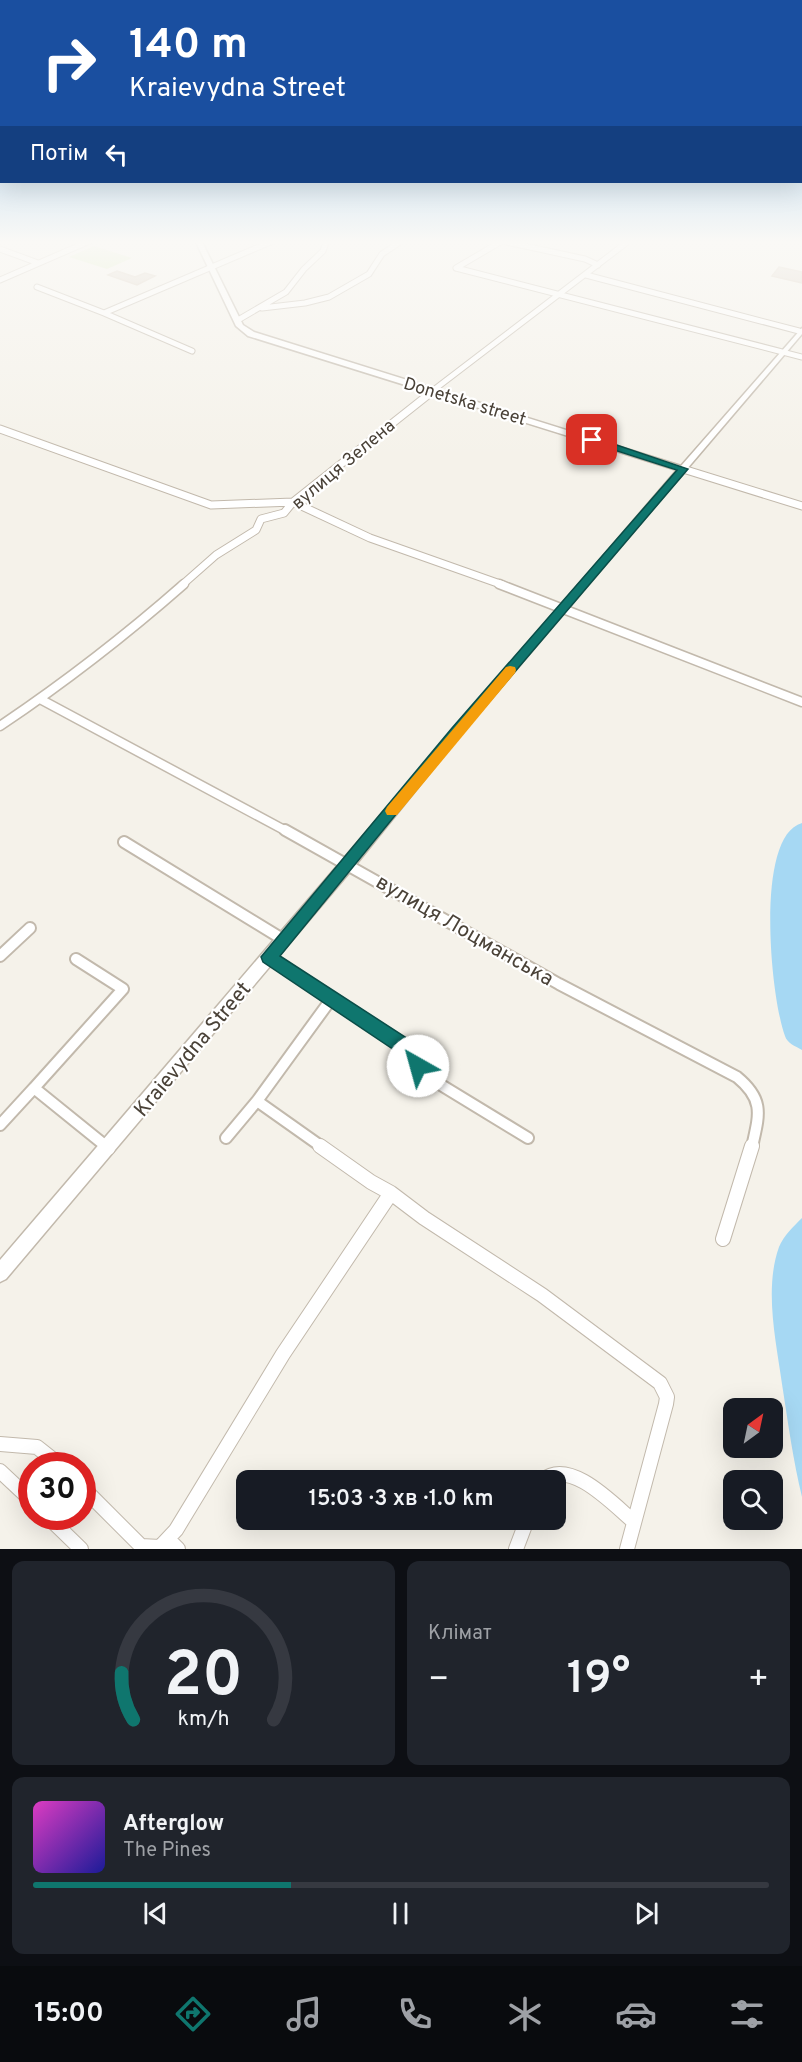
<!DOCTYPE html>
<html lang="uk">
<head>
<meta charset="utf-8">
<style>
  body { margin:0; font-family:Overpass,sans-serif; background:#20242c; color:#f1f3f6; height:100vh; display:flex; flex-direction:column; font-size:22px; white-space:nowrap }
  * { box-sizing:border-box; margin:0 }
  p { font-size:20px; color:#9ea1a6 }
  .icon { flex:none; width:33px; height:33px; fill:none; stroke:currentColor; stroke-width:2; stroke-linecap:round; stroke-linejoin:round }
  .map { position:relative; height:1549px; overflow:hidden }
  .drawer { display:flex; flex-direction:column; gap:12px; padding:12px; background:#0d0f14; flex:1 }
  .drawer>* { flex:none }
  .banner { position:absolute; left:0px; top:0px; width:802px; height:183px; box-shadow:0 6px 24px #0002; background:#1a4fa0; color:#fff; overflow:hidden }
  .needle { width:39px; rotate:33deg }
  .buttons { position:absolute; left:723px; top:1398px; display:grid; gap:12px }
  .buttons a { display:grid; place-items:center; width:60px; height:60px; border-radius:12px; background:#171b24; box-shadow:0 6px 24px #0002; font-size:30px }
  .speed { position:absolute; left:18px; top:1452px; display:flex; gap:12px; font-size:30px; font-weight:700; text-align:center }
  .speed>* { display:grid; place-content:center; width:78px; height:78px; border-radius:50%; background:#171b24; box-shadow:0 6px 24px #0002; line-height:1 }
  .speed .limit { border:9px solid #d22; background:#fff; color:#111 }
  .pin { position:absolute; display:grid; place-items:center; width:51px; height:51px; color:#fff; margin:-26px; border-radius:12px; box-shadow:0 3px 9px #0006 }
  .me { position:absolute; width:66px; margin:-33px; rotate:322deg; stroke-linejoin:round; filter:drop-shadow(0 0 4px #0008) }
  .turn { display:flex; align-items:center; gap:21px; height:126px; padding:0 30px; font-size:27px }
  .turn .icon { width:78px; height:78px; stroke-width:2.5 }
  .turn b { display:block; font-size:42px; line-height:51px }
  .then { display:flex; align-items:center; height:57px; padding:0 30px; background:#0003; gap:12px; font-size:22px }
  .big { font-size:45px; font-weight:600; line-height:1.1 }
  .drawer .tile { flex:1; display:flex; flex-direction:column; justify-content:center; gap:9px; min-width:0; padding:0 21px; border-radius:12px; background:#20242c }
  .drawer .dial { align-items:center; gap:0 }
  .dial svg { height:156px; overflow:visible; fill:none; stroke:#363941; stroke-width:7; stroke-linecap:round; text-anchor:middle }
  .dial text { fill:#f1f3f6; stroke:none }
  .song { display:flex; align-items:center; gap:18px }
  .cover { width:72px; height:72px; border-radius:9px; background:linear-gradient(135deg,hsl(310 70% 55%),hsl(240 70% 35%)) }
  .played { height:6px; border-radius:3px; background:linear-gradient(90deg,#0f766e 35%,#363941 35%) }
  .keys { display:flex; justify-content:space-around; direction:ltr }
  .heat { display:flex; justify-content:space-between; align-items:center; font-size:33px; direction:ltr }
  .drawer .tiles { flex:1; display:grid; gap:12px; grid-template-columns:1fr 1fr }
  .tile:last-child { grid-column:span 2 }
  .trip { position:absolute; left:236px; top:1470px; width:330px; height:60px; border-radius:12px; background:#171b24; box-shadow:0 6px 24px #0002; font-weight:600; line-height:60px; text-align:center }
  .dock { display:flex; height:96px; justify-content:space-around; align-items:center; background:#090b0e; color:#9ea1a6 }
  .dock .icon { width:42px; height:42px }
  .dock .selected { color:#0f766e }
  .dock b { font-size:27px; color:#f1f3f6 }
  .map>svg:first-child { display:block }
</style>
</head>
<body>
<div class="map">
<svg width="802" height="1549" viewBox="0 0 802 1549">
  <rect width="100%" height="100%" fill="#f5f2ea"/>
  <path fill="#d4eab3" d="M94,246L132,258L107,269L69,257Z"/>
  <path fill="#a6d8f3" d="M802,823V1050C795,1046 787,1043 785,1036C771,999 754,836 802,823Z
    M802,1218V1497C793,1460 788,1422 782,1384C776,1341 764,1289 779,1247C784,1235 793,1227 802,1218Z"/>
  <path fill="#d8cdbf" stroke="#d3c4b2" stroke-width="1.5" d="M779,267L802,272V283L772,276Z
    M117,271L135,277L145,273L155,276L137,285L108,275Z"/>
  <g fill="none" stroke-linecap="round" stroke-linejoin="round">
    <g stroke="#c2b9ac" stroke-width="7">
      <path id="minor-far4" d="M0,249L38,263
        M456,268L802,357
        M456,268L502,241L585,259L598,265
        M586,275L799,331
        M0,280L92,240
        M37,287L104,313
        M262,308L305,303L329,297L369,274L382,254L403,240
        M238,320L286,292L304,269L323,251L327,240
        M192,351L104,313L275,240
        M431,392L630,240"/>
    </g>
    <g stroke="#c2b9ac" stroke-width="9">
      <path id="minor-far3" d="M0,429L211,505L293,502L370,538L503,585
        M683,469L802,506
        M182,585L216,555L256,530L261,519L284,513L293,502L433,391"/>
    </g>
    <g stroke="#c2b9ac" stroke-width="11">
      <path id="minor-far2" d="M499,584L802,702
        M40,699L288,832
        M0,726C64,683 126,635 184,584"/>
    </g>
    <g stroke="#c2b9ac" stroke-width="14">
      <path id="minor-far1" d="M285,830L559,984L737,1077C765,1100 759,1115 752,1147
        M124,842L284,940
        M0,956L30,928
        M269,957L409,1050L423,1074L528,1138
        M76,959L123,989L34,1088L107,1147
        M257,1101L332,998
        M0,1125L34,1088
        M226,1138L257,1101L322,1147"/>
    </g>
    <g stroke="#c2b9ac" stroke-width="16">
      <path id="minor" d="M105,1146L108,1148
        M391,1193L424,1218L542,1295L660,1383L667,1397L666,1404L627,1549
        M723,1239L752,1146
        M0,1444L37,1447L61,1466
        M0,1471L32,1501
        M543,1480C570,1458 612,1503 633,1521
        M82,1487L141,1546L160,1547L176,1530L283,1354L391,1193L371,1182L320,1146
        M47,1516L81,1549
        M169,1540L178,1549
        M516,1549L527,1520"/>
    </g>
    <g stroke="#c2b9ac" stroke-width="3">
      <path id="tertiary" d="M195,240H201L243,325L254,332L681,466L802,328V334L461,734L353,868L6,1279L0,1282V1260C226,997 450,732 677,470L248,336L236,326Z"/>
    </g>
    <use href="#minor-far4" stroke="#fff" stroke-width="5"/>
    <use href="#minor-far3" stroke="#fff" stroke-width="7"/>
    <use href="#minor-far2" stroke="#fff" stroke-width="8"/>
    <use href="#minor-far1" stroke="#fff" stroke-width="10"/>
    <use href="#minor" stroke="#fff" stroke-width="14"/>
    <use href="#tertiary" fill="#fff" fill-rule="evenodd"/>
  </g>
  <linearGradient id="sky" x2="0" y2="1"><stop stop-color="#8dc2ec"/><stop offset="0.53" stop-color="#faf9f6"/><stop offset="1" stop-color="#faf9f6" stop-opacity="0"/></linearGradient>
  <rect width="802" height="457" fill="url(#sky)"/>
  <path fill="#0f766e" stroke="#0a4d48" stroke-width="1.5" d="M589,438H596L688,469L461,735L280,956L416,1044L421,1051L426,1066L424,1072L418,1075L412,1072L403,1056L263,962L261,957L452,728L677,470L589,442Z"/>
  <path fill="#f59e0b" d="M510,666L515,667L516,670L515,673L397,815H387L385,811L387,807L506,667Z"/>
  <g text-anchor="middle" stroke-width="4.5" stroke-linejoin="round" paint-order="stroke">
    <g font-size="18" fill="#4a4238" stroke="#fff">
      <text transform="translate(465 401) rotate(17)" y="6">Donetska street</text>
      <text transform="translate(343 464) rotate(-40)" y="6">вулиця Зелена</text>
    </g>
    <g font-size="21" fill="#4a4238" stroke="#fff">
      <text transform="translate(465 930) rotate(30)" y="7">вулиця Лоцманська</text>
      <text transform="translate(192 1049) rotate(-50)" y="7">Kraievydna Street</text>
    </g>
  </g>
</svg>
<div class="buttons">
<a><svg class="needle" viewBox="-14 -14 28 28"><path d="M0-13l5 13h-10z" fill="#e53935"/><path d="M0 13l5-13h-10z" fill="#9ea1a6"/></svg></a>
<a><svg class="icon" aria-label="search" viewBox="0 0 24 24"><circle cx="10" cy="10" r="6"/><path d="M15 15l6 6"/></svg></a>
</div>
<div class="speed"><div class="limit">30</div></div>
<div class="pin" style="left:592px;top:440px;background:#d93025"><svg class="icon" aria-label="arrive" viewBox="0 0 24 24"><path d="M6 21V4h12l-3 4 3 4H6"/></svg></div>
<svg class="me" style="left:418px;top:1066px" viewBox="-20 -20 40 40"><circle r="19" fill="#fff"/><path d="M0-13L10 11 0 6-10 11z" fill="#0f766e"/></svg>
<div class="trip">15:03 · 3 хв · 1.0 km</div>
<div class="banner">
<div class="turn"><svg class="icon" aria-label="right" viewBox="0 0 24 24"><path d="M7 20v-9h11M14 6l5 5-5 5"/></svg><div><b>140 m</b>Kraievydna Street</div></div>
<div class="then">Потім<svg class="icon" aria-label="left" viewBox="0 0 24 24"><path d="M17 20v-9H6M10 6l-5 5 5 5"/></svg></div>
</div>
</div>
<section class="drawer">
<div class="tiles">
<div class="tile dial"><svg viewBox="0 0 100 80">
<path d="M14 69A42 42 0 1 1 86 69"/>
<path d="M14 69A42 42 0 0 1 8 45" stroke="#0f766e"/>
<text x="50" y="56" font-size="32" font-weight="700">20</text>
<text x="50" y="72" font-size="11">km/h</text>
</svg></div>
<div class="tile"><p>Клімат</p>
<div class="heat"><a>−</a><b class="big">19°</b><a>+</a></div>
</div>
<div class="tile">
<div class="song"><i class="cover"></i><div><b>Afterglow</b><p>The Pines</p></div></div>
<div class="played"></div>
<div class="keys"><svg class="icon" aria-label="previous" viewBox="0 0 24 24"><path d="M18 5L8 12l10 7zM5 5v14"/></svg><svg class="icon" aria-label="pause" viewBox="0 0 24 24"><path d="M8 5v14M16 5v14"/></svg><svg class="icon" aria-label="next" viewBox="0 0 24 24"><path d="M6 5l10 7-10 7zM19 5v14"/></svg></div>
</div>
</div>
</section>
<nav class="dock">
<b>15:00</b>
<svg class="icon selected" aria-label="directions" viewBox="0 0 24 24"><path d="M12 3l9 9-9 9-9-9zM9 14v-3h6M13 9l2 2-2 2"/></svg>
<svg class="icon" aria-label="music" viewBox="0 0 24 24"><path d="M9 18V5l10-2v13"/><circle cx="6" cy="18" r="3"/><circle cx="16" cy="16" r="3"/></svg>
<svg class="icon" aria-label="phone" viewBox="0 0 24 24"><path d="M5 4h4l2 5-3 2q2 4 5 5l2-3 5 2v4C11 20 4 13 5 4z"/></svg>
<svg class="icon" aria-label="climate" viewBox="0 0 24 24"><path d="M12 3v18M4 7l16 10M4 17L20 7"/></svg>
<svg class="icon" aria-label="car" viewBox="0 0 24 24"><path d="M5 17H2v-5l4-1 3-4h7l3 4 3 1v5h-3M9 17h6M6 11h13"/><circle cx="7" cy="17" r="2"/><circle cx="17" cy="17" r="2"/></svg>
<svg class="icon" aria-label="filters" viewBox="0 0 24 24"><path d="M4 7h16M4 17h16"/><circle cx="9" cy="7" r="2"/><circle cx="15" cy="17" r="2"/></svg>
</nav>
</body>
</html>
